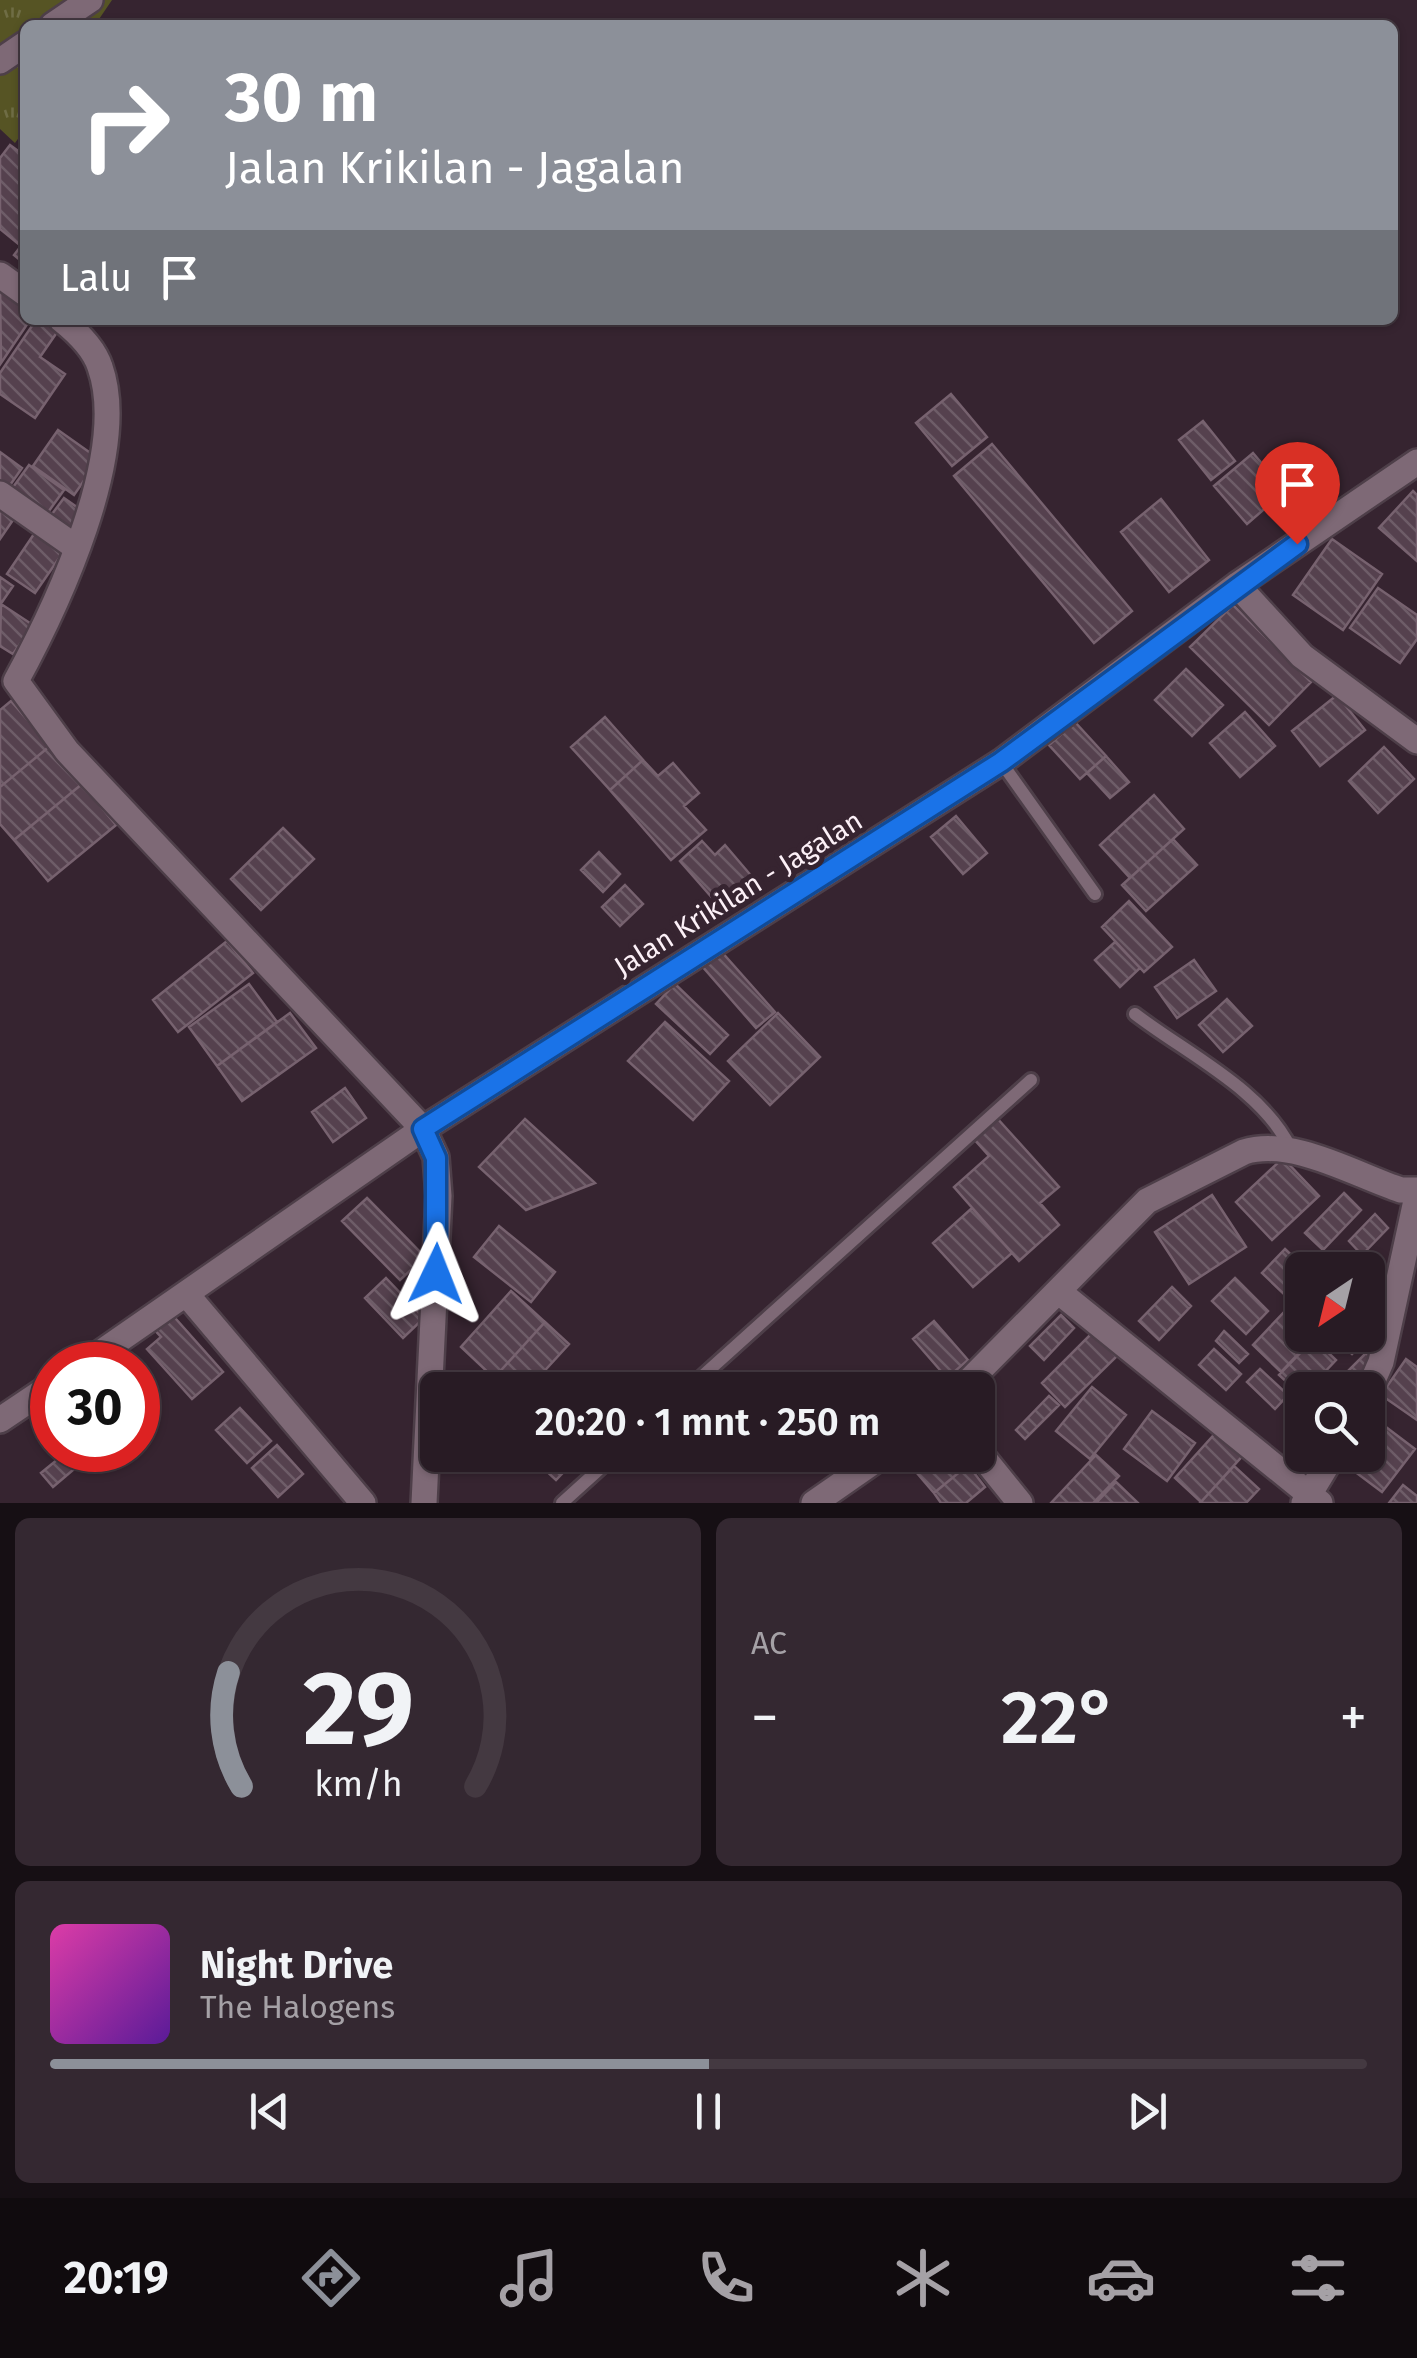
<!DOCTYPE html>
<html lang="id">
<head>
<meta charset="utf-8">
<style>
  body { margin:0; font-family:"Fira Sans",sans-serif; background:#342831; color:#f1f3f6; height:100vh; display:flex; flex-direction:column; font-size:38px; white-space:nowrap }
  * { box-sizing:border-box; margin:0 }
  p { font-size:32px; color:#a5a1a6 }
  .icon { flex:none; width:55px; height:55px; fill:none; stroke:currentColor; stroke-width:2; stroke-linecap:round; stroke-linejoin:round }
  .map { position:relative; height:1503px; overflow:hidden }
  .drawer { display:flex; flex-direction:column; gap:15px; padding:15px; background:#160f14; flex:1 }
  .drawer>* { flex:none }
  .guide { position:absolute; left:20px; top:20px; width:1378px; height:305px; border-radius:15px; box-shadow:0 2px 8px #0004,0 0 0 2px #443941; background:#8c9099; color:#fff; overflow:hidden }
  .needle { width:65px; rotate:215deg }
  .tools { position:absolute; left:1285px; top:1252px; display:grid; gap:20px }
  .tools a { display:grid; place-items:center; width:100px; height:100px; border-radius:15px; background:#281b24; box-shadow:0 2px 8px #0004,0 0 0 2px #443941; font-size:50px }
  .speed { position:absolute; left:30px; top:1342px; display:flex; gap:20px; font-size:50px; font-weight:700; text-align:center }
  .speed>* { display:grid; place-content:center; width:130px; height:130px; border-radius:50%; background:#281b24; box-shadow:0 2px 8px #0004,0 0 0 2px #443941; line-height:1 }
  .speed .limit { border:15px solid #d22; background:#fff; color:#111 }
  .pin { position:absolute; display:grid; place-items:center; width:85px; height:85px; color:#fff; margin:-102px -42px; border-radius:50% 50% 50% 0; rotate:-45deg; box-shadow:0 0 10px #0007 }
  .pin .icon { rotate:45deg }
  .me { position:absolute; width:110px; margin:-55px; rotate:2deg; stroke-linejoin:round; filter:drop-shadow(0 0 8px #0008) }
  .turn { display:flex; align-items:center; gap:35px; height:210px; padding:0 40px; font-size:45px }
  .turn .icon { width:130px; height:130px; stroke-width:2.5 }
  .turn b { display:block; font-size:70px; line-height:85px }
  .then { display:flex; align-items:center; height:95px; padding:0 40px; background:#0003; gap:20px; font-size:38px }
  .big { font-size:75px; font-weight:600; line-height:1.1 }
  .drawer .widget { flex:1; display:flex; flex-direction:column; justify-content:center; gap:15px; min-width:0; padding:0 35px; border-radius:15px; background:#342831 }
  .drawer .dial { align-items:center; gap:0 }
  .dial svg { height:260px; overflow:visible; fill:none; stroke:#443941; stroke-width:7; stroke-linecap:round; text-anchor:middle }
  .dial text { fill:#f1f3f6; stroke:none }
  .song { display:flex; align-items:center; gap:30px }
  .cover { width:120px; height:120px; border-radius:15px; background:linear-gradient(135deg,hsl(320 70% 55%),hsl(270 70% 35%)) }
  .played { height:10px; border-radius:5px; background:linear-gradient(90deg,#8c9099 50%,#443941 50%) }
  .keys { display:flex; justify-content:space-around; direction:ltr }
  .heat { display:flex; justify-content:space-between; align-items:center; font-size:55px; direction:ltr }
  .drawer .tiles { flex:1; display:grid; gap:15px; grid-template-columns:1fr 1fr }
  .widget:last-child { grid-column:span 2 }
  .trip { position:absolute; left:420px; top:1372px; width:575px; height:100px; border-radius:15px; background:#281b24; box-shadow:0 2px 8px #0004,0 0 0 2px #443941; font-weight:600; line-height:100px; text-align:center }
  .menu { display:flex; height:160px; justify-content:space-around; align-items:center; background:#100b0e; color:#a5a1a6 }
  .menu .icon { width:70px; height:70px }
  .menu .current { color:#8c9099 }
  .menu b { font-size:45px; color:#f1f3f6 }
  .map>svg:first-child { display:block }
</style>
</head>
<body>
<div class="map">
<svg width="1417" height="1503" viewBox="0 0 1417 1503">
  <defs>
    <pattern id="park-tufts" width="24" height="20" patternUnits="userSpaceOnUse" patternTransform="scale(2.5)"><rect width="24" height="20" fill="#565424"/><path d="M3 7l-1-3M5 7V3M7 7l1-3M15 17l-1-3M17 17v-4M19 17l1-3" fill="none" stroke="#6f6d45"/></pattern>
    <pattern id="building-back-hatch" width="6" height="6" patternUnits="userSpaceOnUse" patternTransform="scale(2.5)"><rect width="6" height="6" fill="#55414e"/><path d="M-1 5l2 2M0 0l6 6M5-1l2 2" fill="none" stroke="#6e5d68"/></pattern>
  </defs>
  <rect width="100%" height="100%" fill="#362430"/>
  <path fill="url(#park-tufts)" d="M0,0H112L95,25H25V129L15,143L0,129Z"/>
  <path fill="url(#building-back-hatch)" stroke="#77626f" stroke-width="2.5" d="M10,145L25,156V264L14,255L21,246L0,229V158Z
    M0,283L25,297V320H30L1,363Z
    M36,320H55L62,325L40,357L65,374L35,418L0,394V373Z
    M951,394L987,437L952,466L916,423Z
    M1203,421L1235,461L1211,480L1179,440Z
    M58,430L99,459L74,495L33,466Z
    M992,444L1132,611L1094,643L954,476Z
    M0,452L22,468L8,488L0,482Z
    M1253,453L1285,491L1247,524L1214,486Z
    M29,465L64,490L46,515L11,490Z
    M1413,491L1417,495V561L1379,528Z
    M64,498L84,512L69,533L49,518Z
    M1161,499L1209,560L1169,592L1121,532Z
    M0,507L15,517L0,539Z
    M36,531L64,551L35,593L7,574Z
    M1332,539L1382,574L1343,630L1293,595Z
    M0,577L13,586L0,605Z
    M1378,588L1417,615V639L1400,663L1350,628Z
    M1,604L33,625L13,654L0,646Z
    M1233,605L1311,682L1269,725L1190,647Z
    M1186,669L1223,705L1192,736L1155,700Z
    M1337,695L1365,730L1320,766L1292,731Z
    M11,701L50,746L0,787V710Z
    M1245,712L1275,746L1240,777L1210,743Z
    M605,717L643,760L610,790L571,747Z
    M1075,722L1106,756L1080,779L1049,745Z
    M50,746L82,784L14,840L0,824V787Z
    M1384,747L1414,779L1378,813L1349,781Z
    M1106,756L1129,782L1110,798L1087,773Z
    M643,760L658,776L673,763L699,793L684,806L706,830L671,860L610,790Z
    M82,784L116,825L48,881L14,840Z
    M1154,795L1184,829L1130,878L1100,845Z
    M956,816L987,853L963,874L931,837Z
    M283,828L314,859L261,910L231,879Z
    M1173,839L1197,865L1146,911L1122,885Z
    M702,841L715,855L725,845L754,879L721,908L680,861Z
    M599,852L620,874L603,892L581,870Z
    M625,885L643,904L620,926L602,907Z
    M1129,901L1172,947L1144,972L1102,927Z
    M227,941L253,973L178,1032L153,1000Z
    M1115,942L1140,968L1120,987L1095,960Z
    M720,950L775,1012L756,1028L702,966Z
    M1194,960L1216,991L1177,1018L1155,987Z
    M249,984L277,1022L217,1066L189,1027Z
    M675,984L728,1035L710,1054L656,1004Z
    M1227,999L1252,1026L1223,1052L1199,1025Z
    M290,1013L316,1048L242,1101L217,1066Z
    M778,1013L820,1057L770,1105L728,1061Z
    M665,1022L729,1081L693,1120L628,1061Z
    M345,1088L366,1118L333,1142L312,1112Z
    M996,1117L1059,1187L1040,1203L1059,1225L1019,1261L954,1187L989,1156L973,1138Z
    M525,1119L595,1183L526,1210L479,1167Z
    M1283,1158L1319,1196L1272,1240L1236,1202Z
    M1344,1193L1361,1210L1323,1250L1305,1233Z
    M1212,1195L1246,1247L1189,1284L1155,1232Z
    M367,1198L425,1257L400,1280L342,1221Z
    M972,1208L1012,1253L973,1287L933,1243Z
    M1375,1214L1388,1228L1362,1255L1349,1241Z
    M499,1226L555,1272L531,1302L474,1257Z
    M1285,1249L1307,1270H1302V1280L1287,1297L1262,1273Z
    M1371,1262L1386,1276L1368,1295V1270H1363Z
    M386,1278L424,1318L403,1338L365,1298Z
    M1235,1278L1268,1311L1246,1334L1212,1301Z
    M1172,1287L1191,1306L1159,1340L1139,1321Z
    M511,1291L545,1322L494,1378L461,1347Z
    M168,1310L223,1372L192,1399L147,1349L161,1337L151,1326Z
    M1285,1311L1302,1328V1335L1313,1338L1281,1372L1253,1345Z
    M1061,1315L1074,1328L1044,1360L1030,1346Z
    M934,1321L968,1360L947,1378L913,1339Z
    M545,1322L569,1344L527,1390H508L494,1378Z
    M1368,1326L1373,1332L1352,1354L1334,1338L1368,1335Z
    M1224,1331L1248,1354L1239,1363L1216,1341Z
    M1093,1332L1117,1356L1065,1407L1042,1383Z
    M1314,1339L1336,1360L1302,1396L1279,1375Z
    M1214,1349L1241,1374L1226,1390L1199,1365Z
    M1366,1353L1376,1363L1353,1387L1342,1377Z
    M1406,1359L1417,1367V1420L1381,1395Z
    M1260,1369L1288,1395L1275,1409L1247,1382Z
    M1092,1387L1126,1415L1090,1459L1056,1431Z
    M1049,1396L1059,1405L1025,1439L1016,1430Z
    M240,1408L271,1441L247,1463L216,1430Z
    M1152,1411L1195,1443L1167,1481L1124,1449Z
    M1378,1421L1415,1449L1382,1492L1346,1465L1353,1455H1368V1436Z
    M1220,1428L1246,1452L1201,1502L1175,1478Z
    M277,1445L303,1474L278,1497L252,1468Z
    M69,1450L80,1464L53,1487L41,1473Z
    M529,1455H579V1456L556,1480Z
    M922,1455H959L968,1465L934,1493L910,1465Z
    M1096,1455L1119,1476L1093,1503H1051Z
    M968,1465L985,1487L966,1503H941L934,1493Z
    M1234,1466L1259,1489L1246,1503H1200Z
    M1116,1482L1138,1503H1096Z
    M1403,1485L1417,1496V1503H1389Z"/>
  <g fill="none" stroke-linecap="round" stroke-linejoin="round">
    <g stroke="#4e3f49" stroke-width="18">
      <path id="service" d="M1001,762L1095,894
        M1135,1014C1187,1054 1262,1089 1291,1149
        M687,1390L1031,1080
        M562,1503L615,1455"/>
    </g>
    <g stroke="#4e3f49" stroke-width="30">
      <path id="minor" d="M53,25L90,0
        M0,61L25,44
        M0,275L25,293
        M62,320C77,332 94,348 100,367C130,452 57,606 16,681L67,751L423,1129L436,1157L439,1196L424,1503
        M0,494L77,548
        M1237,585L1302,656L1417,741
        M1058,1291L1320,1503
        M188,1296L363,1503
        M83,1365L423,1129L1001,762L1237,585L1417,462
        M960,1390L1147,1201L1244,1152C1293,1137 1355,1175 1401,1190H1417
        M1368,1392L1381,1362L1417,1196
        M0,1420L52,1385
        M978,1451L1020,1503
        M814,1503L883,1455
        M1304,1503L1333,1455"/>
    </g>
    <use href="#service" stroke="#7e6976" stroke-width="12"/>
    <use href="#minor" stroke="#7e6976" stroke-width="25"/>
  </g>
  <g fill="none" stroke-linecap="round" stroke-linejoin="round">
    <g stroke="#114b97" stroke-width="25">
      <path id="route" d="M436,1274V1158L423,1129L1001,762L1297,544"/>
    </g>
    <use href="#route" stroke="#1a73e8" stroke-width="18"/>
  </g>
  <g text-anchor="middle" stroke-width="10" stroke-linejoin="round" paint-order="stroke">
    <g font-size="28" fill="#fcf0f7" stroke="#362430">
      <text transform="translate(738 893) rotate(-32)" y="10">Jalan Krikilan - Jagalan</text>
    </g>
  </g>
</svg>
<div class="tools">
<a><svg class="needle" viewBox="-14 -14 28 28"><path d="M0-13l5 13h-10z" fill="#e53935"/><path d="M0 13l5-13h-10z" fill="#a5a1a6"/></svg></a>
<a><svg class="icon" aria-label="search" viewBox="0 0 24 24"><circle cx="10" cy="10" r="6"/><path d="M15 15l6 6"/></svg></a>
</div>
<div class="speed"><div class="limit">30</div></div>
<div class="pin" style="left:1297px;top:544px;background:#d93025"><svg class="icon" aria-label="arrive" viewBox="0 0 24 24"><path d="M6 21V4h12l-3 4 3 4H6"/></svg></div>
<svg class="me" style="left:436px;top:1274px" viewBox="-20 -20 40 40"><path d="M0-17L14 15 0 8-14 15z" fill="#1a73e8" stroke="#fff" stroke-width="4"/></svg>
<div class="trip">20:20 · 1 mnt · 250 m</div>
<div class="guide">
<div class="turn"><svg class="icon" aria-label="right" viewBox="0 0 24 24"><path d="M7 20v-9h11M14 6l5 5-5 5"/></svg><div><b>30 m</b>Jalan Krikilan - Jagalan</div></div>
<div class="then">Lalu<svg class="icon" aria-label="arrive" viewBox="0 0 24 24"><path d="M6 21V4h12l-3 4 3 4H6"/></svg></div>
</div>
</div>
<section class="drawer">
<div class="tiles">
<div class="widget dial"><svg viewBox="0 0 100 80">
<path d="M14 69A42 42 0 1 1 86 69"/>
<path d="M14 69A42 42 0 0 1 10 34" stroke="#8c9099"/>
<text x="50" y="56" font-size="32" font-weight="700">29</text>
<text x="50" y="72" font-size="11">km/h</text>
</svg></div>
<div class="widget"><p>AC</p>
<div class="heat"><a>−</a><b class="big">22°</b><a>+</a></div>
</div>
<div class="widget">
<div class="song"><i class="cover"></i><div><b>Night Drive</b><p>The Halogens</p></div></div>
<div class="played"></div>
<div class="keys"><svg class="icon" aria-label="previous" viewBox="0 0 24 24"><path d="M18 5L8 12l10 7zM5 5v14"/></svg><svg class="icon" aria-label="pause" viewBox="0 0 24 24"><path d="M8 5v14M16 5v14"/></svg><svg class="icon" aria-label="next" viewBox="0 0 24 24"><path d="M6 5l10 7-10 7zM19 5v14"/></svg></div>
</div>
</div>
</section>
<nav class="menu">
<b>20:19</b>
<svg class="icon current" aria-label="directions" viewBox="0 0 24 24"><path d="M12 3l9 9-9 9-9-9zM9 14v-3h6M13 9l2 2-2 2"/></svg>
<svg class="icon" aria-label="music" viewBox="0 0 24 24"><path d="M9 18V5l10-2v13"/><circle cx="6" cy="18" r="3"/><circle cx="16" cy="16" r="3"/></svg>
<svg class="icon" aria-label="phone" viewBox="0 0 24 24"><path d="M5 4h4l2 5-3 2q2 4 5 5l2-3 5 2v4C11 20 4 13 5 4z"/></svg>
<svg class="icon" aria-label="climate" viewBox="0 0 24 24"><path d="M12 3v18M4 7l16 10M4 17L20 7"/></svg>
<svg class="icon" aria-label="car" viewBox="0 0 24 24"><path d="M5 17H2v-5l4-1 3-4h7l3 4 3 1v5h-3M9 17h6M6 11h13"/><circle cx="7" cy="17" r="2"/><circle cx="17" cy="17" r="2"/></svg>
<svg class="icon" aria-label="filters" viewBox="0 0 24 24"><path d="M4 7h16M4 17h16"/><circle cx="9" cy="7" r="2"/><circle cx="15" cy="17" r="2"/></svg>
</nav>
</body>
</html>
